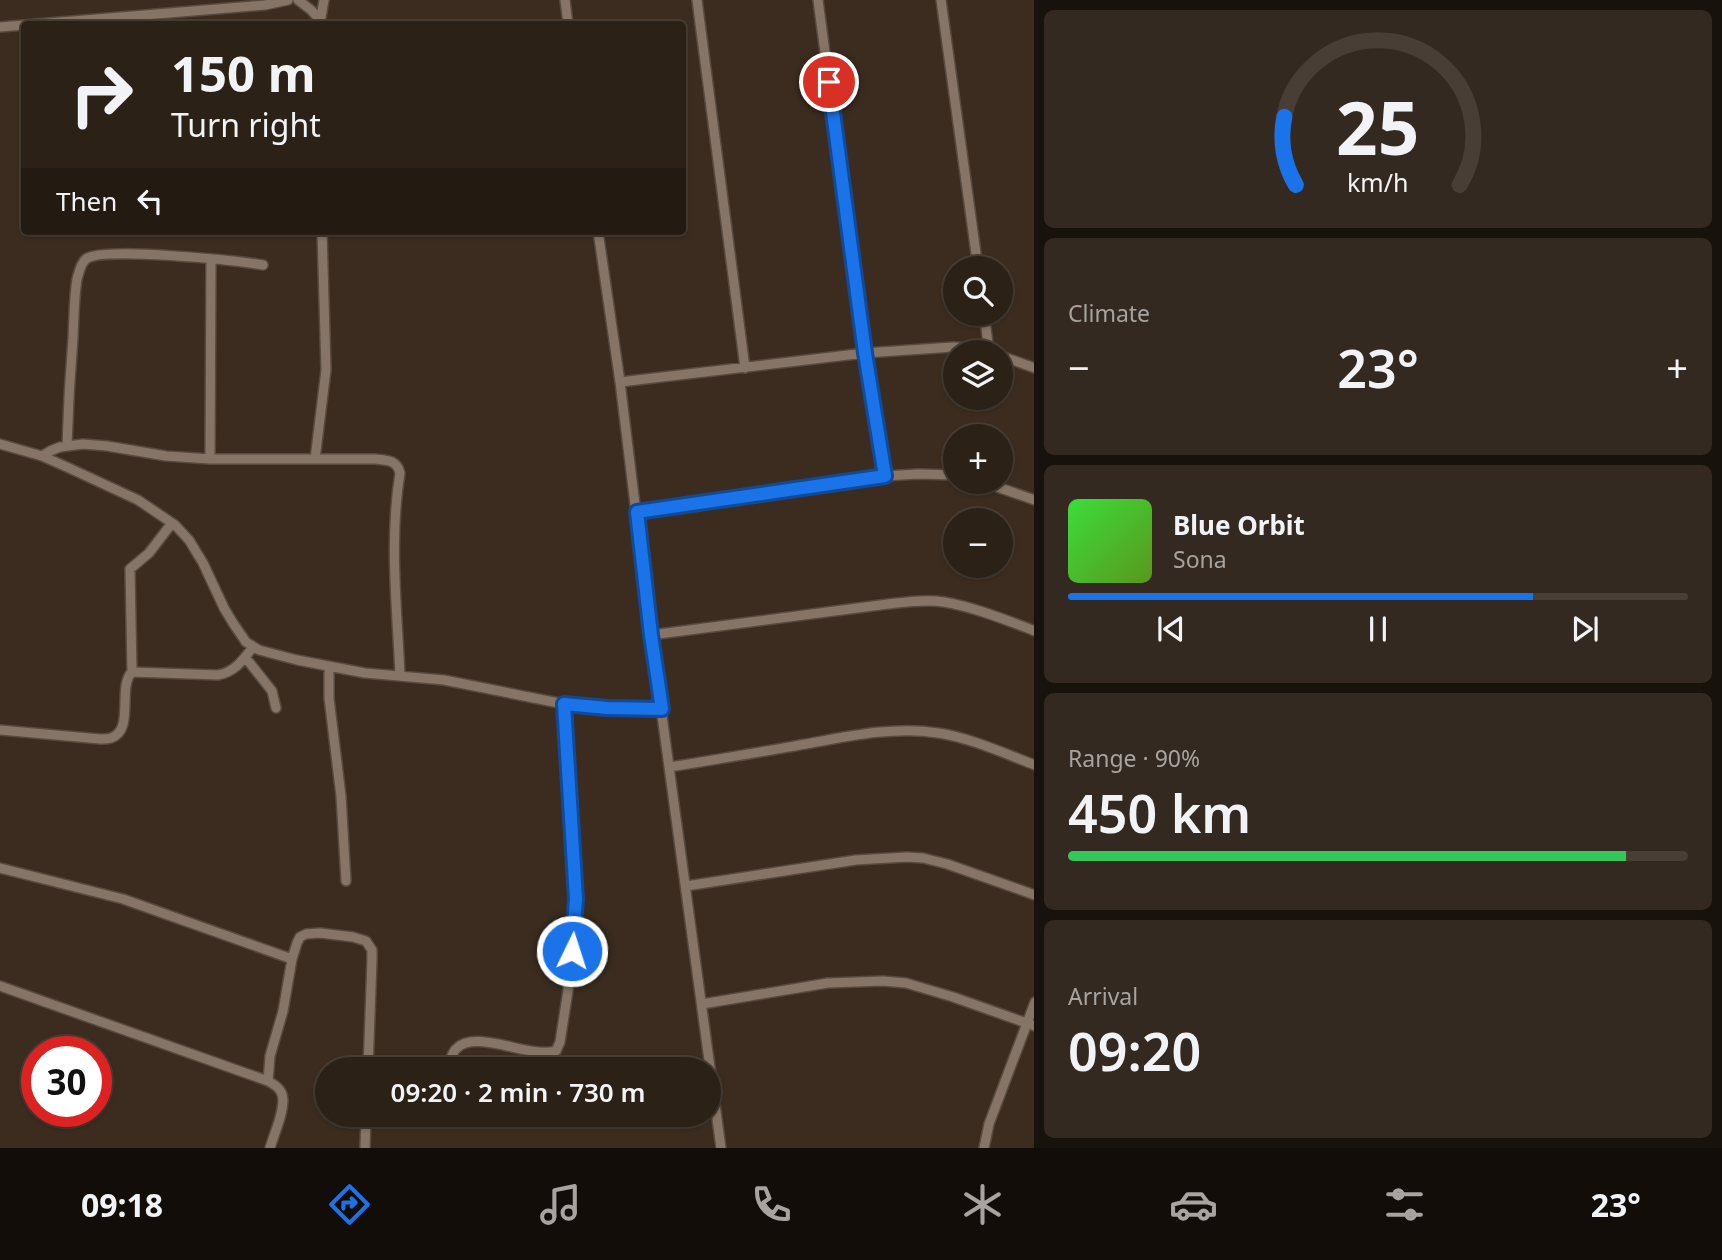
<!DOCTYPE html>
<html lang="en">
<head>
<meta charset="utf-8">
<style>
  body { margin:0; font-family:"Noto Sans",sans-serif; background:#342920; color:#f1f3f6; height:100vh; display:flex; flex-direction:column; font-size:26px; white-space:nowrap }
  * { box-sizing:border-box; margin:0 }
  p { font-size:23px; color:#a6a3a1 }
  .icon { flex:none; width:38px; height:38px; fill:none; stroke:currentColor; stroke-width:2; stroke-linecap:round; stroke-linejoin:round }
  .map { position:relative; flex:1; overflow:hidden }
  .details { display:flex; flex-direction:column; gap:10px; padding:10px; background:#18120d; width:688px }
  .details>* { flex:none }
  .banner { position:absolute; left:21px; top:21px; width:665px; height:214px; border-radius:7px; box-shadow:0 2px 5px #0004,0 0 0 2px #483e36; background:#2c2117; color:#f1f3f6; overflow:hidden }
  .fabs { position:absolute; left:943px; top:256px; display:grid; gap:14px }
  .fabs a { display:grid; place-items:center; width:70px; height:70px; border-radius:50%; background:#2c2117; box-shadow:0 2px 5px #0004,0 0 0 2px #483e36; font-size:35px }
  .speed { position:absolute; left:21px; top:1036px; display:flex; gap:14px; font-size:35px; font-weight:700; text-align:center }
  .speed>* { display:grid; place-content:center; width:91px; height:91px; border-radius:50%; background:#2c2117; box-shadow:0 2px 5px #0004,0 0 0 2px #483e36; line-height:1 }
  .speed .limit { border:10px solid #d22; background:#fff; color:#111 }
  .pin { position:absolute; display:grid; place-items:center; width:60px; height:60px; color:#fff; margin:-30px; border:4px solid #fff; border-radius:50%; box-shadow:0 2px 7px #0007 }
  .me { position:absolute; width:77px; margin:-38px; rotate:4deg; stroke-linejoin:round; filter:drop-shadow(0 0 5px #0008) }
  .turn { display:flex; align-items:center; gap:24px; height:147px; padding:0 35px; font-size:32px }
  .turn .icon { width:91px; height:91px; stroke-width:2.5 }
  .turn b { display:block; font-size:49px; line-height:60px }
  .then { display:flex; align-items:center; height:66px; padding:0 35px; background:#0003; gap:14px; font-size:26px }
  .big { font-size:52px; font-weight:600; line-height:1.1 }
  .details .widget { flex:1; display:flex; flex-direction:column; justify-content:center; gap:10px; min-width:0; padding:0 24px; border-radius:10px; background:#342920 }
  .details .dial { align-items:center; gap:0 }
  .dial svg { height:182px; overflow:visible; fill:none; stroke:#483e36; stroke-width:7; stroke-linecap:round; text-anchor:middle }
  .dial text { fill:#f1f3f6; stroke:none }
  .song { display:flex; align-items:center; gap:21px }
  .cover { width:84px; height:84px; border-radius:10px; background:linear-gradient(135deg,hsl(120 70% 55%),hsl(90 70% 35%)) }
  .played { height:7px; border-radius:4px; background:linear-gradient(90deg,#1a73e8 75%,#483e36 75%) }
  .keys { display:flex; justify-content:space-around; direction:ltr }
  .heat { display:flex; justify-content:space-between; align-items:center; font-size:38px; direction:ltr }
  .charge { height:10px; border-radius:5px; background:linear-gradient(90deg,#34c759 90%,#483e36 0) }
  .trip { position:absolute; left:315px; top:1057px; width:406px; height:70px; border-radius:35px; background:#2c2117; box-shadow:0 2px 5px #0004,0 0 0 2px #483e36; font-weight:600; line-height:70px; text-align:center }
  .tabs { display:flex; height:112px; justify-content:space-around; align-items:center; background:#120d09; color:#a6a3a1 }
  .tabs .icon { width:49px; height:49px }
  .tabs .on { color:#1a73e8 }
  .tabs b { font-size:32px; color:#f1f3f6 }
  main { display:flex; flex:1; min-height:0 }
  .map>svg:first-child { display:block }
</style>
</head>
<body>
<main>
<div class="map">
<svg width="1035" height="1148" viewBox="0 0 1035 1148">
  <rect width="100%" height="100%" fill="#3b2c1f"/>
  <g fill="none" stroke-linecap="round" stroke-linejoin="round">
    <g stroke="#574a3f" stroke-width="12">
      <path id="minor" d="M298,0L311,10L321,21
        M565,0L568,24
        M697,0L745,368
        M818,0L865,353L885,476
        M941,0L978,268
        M320,23L324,0
        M0,27L265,5L288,0
        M598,231L620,382L651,635L721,1148
        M984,313L989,351
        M1001,356L1035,368
        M620,382L865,353L953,347L971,348L990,352
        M0,444L42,456L69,468L138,500L175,525L189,540L203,563L224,608L233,623L246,642L259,650L297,660L365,673L444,680L564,704L607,708L662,709
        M67,446C68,410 70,374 73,338C74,318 74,298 77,279C79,272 81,263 86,259C101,246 238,261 263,265
        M42,456L50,451L60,447L83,444L107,446L166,456L210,459H375C387,460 397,460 400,473C389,540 397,608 400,675
        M210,459L211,260
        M315,459L326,370L322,231
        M980,481L1035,500
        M637,511L885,476L918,474L956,475
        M651,635L888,604C906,602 926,599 944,602C974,607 1006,620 1035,631
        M245,657L272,691L276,708
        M329,667V698L341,796L346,881
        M132,672L130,569L149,553L172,523
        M0,730L100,739C104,739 108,739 111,738C135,730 117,687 132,672L218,675C235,672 243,660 253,647
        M669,767C715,760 760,752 806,744C849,736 895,726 938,733C971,738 1003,753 1035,765
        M0,868L123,899L292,959
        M686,886L856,860L907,857L923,858L947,864L1035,895
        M0,986L268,1081C273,1084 278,1086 281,1092C288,1104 274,1134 270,1148
        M702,1004L828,983L883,981L906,983L953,997L1035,1026
        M447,1069C450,1063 451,1054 456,1049C475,1028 530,1059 556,1051L560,1042L571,971L576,899L564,704
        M268,1081L270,1056L283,1011L292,959L297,943L300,937L306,934L320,933L353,937L366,941L372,950V960L368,1069
        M365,1119H419L430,1115
        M365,1148L366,1115
        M984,1148L989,1124L1035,1002"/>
    </g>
    <use href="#minor" stroke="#867566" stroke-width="9"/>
  </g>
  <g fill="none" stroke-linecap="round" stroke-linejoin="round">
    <g stroke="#114b97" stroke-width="18">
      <path id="route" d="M572,951L576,899L564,704L607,708L662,709L651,635L637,512L885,476L865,353L829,82"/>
    </g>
    <use href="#route" stroke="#1a73e8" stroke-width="12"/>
  </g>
</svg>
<div class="fabs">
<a><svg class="icon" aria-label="search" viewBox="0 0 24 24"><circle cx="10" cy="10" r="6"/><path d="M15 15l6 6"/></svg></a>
<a><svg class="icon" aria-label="layers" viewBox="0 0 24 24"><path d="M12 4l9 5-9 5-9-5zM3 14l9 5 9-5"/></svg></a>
<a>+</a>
<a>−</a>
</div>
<div class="speed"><div class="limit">30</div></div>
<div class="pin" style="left:829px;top:82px;background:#d93025"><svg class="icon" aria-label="arrive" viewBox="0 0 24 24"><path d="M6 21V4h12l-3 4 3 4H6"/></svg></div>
<svg class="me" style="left:572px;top:951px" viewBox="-20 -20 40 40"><circle r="17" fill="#1a73e8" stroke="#fff" stroke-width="3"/><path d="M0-11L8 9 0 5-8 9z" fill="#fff"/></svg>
<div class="trip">09:20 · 2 min · 730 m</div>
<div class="banner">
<div class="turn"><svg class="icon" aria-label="right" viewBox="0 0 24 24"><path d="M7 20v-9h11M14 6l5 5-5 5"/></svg><div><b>150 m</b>Turn right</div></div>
<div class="then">Then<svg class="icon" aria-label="left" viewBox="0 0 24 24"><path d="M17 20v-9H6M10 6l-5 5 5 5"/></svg></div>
</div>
</div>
<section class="details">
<div class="widget dial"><svg viewBox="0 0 100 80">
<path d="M14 69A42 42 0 1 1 86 69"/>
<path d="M14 69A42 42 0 0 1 9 39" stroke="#1a73e8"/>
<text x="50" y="56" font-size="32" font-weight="700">25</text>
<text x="50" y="72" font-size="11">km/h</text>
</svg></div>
<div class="widget"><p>Climate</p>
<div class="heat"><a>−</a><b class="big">23°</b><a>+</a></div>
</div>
<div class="widget">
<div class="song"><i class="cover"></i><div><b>Blue Orbit</b><p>Sona</p></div></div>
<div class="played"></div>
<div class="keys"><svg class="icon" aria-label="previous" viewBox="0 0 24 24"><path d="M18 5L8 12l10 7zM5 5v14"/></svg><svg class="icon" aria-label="pause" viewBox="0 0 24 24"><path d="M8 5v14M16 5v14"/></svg><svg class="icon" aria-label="next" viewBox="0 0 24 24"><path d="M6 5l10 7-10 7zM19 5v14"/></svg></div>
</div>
<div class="widget"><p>Range · 90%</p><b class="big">450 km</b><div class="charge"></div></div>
<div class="widget"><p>Arrival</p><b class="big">09:20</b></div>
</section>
</main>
<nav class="tabs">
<b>09:18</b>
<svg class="icon on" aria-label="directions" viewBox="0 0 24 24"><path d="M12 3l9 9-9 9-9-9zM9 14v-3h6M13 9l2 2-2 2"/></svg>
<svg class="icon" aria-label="music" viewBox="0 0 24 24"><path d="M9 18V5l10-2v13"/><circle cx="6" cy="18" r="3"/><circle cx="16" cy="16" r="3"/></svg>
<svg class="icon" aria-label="phone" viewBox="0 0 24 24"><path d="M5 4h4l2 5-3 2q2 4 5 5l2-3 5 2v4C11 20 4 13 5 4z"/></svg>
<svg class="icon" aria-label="climate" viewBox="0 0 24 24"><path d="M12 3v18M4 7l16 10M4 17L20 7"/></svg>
<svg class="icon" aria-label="car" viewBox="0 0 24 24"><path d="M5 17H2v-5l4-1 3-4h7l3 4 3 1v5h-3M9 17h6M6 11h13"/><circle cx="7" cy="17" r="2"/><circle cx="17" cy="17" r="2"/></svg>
<svg class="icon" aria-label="filters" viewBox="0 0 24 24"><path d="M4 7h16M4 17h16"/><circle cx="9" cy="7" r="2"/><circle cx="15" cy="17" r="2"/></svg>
<b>23°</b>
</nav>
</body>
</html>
